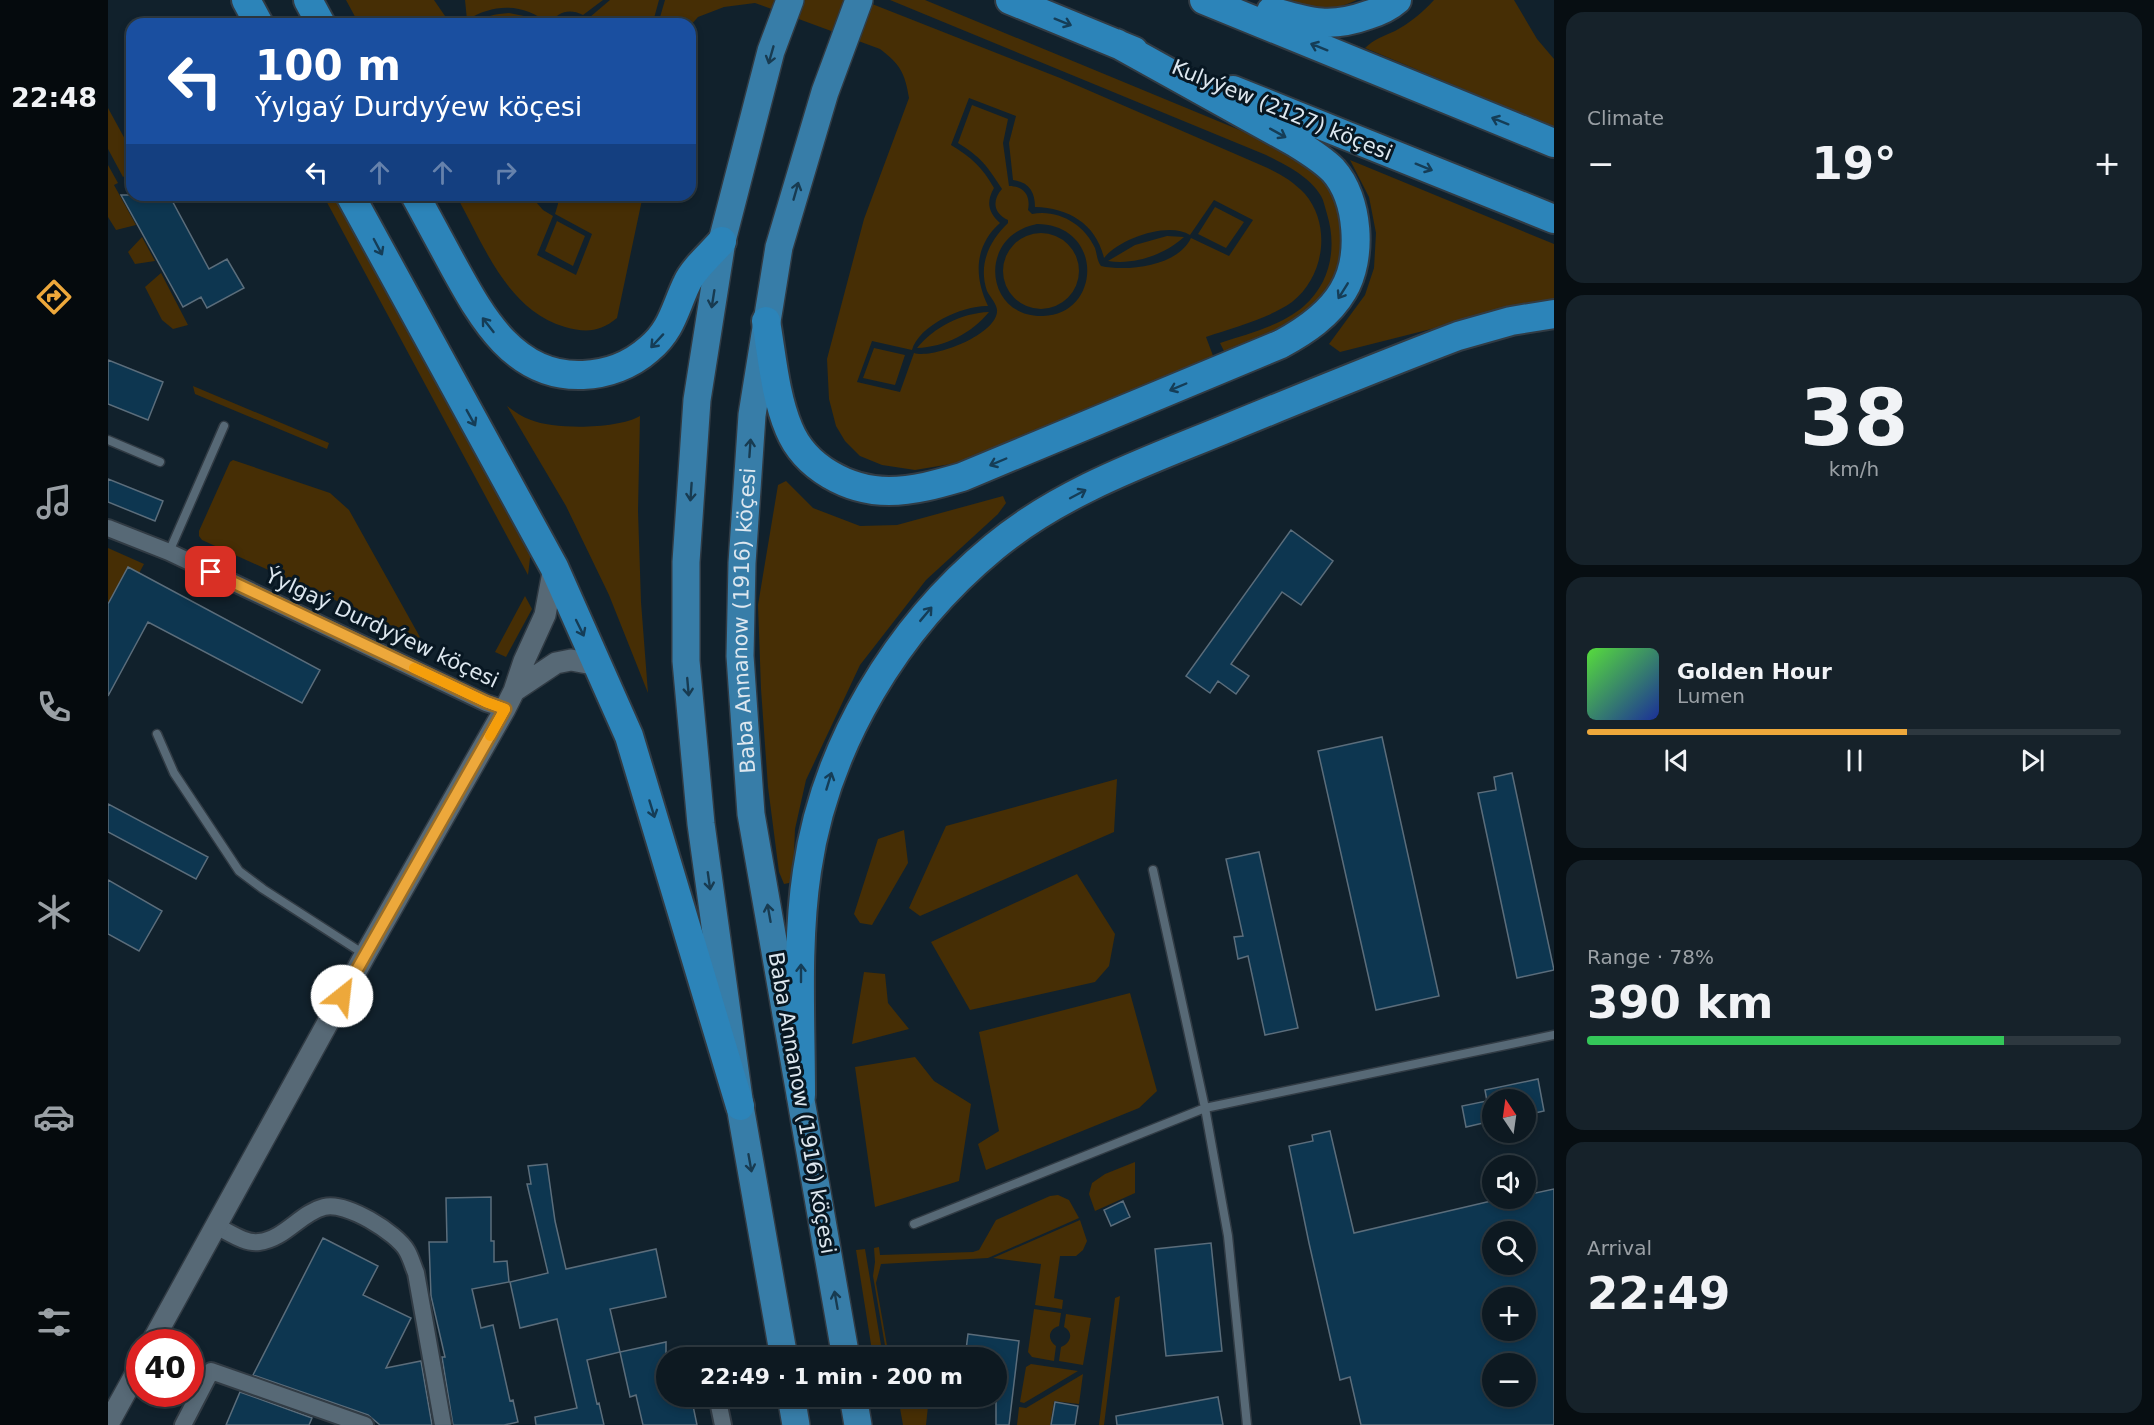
<!DOCTYPE html>
<html lang="en">
<head>
<meta charset="utf-8">
<style>
  body { margin:0; font-family:"DejaVu Sans",sans-serif; background:#16222a; color:#f1f3f6; height:100vh; display:flex; flex-direction:column; font-size:22px; white-space:nowrap }
  * { box-sizing:border-box; margin:0 }
  p { font-size:20px; color:#9aa0a5 }
  .icon { flex:none; width:33px; height:33px; fill:none; stroke:currentColor; stroke-width:2; stroke-linecap:round; stroke-linejoin:round }
  .map { position:relative; flex:1; overflow:hidden }
  .side { display:flex; flex-direction:column; gap:12px; padding:12px; background:#070e12; width:600px }
  .side>* { flex:none }
  .guide { position:absolute; left:18px; top:18px; width:570px; height:183px; border-radius:18px; box-shadow:0 3px 9px #0003,0 0 0 2px #2d383f; background:#1a4fa0; color:#fff; overflow:hidden }
  .needle { width:39px; rotate:347deg }
  .tools { position:absolute; left:1374px; top:1089px; display:grid; gap:12px }
  .tools a { display:grid; place-items:center; width:54px; height:54px; border-radius:50%; background:#0d1921; box-shadow:0 3px 9px #0003,0 0 0 2px #2d383f; font-size:30px }
  .speed { position:absolute; left:18px; top:1329px; display:flex; gap:12px; font-size:30px; font-weight:700; text-align:center }
  .speed>* { display:grid; place-content:center; width:78px; height:78px; border-radius:50%; background:#0d1921; box-shadow:0 3px 9px #0003,0 0 0 2px #2d383f; line-height:1 }
  .speed .limit { border:9px solid #d22; background:#fff; color:#111 }
  .pin { position:absolute; display:grid; place-items:center; width:51px; height:51px; color:#fff; margin:-26px; border-radius:12px; box-shadow:0 3px 9px #0006 }
  .me { position:absolute; width:66px; margin:-33px; rotate:29deg; stroke-linejoin:round; filter:drop-shadow(0 0 4px #0008) }
  .turn { display:flex; align-items:center; gap:21px; height:126px; padding:0 30px; font-size:27px }
  .turn .icon { width:78px; height:78px; stroke-width:2.5 }
  .turn b { display:block; font-size:42px; line-height:51px }
  .lanes { display:flex; align-items:center; height:57px; padding:0 30px; background:#0003; justify-content:center; gap:30px; direction:ltr }
  .lanes .off { opacity:.35 }
  .big { font-size:45px; font-weight:700; line-height:1.1 }
  .side .tile { flex:1; display:flex; flex-direction:column; justify-content:center; gap:9px; min-width:0; padding:0 21px; border-radius:18px; background:#16222a }
  .side .dial { align-items:center; gap:0 }
  .dial b { font-size:78px; line-height:1 }
  .song { display:flex; align-items:center; gap:18px }
  .cover { width:72px; height:72px; border-radius:9px; background:linear-gradient(135deg,hsl(110 70% 55%),hsl(230 70% 35%)) }
  .played { height:6px; border-radius:3px; background:linear-gradient(90deg,#eda83b 60%,#2d383f 60%) }
  .keys { display:flex; justify-content:space-around; direction:ltr }
  .heat { display:flex; justify-content:space-between; align-items:center; font-size:33px; direction:ltr }
  .charge { height:9px; border-radius:4px; background:linear-gradient(90deg,#34c759 78%,#2d383f 0) }
  .trip { position:absolute; left:548px; top:1347px; width:351px; height:60px; border-radius:30px; background:#0d1921; box-shadow:0 3px 9px #0003,0 0 0 2px #2d383f; font-weight:700; line-height:60px; text-align:center }
  main { display:flex; flex:1; min-height:0 }
  .menu { display:flex; flex-direction:column; width:108px; justify-content:space-around; align-items:center; background:#050a0d; color:#9aa0a5 }
  .menu .icon { width:42px; height:42px }
  .menu .selected { color:#eda83b }
  .menu b { font-size:27px; color:#f1f3f6 }
  .map>svg:first-child { display:block }
</style>
</head>
<body>
<main>
<nav class="menu">
<b>22:48</b>
<svg class="icon selected" aria-label="directions" viewBox="0 0 24 24"><path d="M12 3l9 9-9 9-9-9zM9 14v-3h6M13 9l2 2-2 2"/></svg>
<svg class="icon" aria-label="music" viewBox="0 0 24 24"><path d="M9 18V5l10-2v13"/><circle cx="6" cy="18" r="3"/><circle cx="16" cy="16" r="3"/></svg>
<svg class="icon" aria-label="phone" viewBox="0 0 24 24"><path d="M5 4h4l2 5-3 2q2 4 5 5l2-3 5 2v4C11 20 4 13 5 4z"/></svg>
<svg class="icon" aria-label="climate" viewBox="0 0 24 24"><path d="M12 3v18M4 7l16 10M4 17L20 7"/></svg>
<svg class="icon" aria-label="car" viewBox="0 0 24 24"><path d="M5 17H2v-5l4-1 3-4h7l3 4 3 1v5h-3M9 17h6M6 11h13"/><circle cx="7" cy="17" r="2"/><circle cx="17" cy="17" r="2"/></svg>
<svg class="icon" aria-label="filters" viewBox="0 0 24 24"><path d="M4 7h16M4 17h16"/><circle cx="9" cy="7" r="2"/><circle cx="15" cy="17" r="2"/></svg>
</nav>
<div class="map">
<svg width="1446" height="1425" viewBox="0 0 1446 1425">
  <rect width="100%" height="100%" fill="#11212c"/>
  <path fill="#462e05" fill-rule="evenodd" d="M238,0H326L337,16L345,24H251Z
    M357,0H495L475,15C461,8 450,12 441,24C416,3 386,3 359,20Z
    M502,0H551L545,22L520,19L494,24H448C456,15 466,16 475,23Z
    M557,0H754L952,78L1155,166C1171,173 1185,181 1197,194C1224,226 1216,277 1184,302C1160,319 1126,327 1098,337L1107,361L849,463L807,470L774,465L752,456L737,441L728,426L721,399L719,359L756,219L801,98C797,73 792,64 772,49L647,3L616,7L590,17L582,26V24H550ZM861,98L908,116L901,143L905,180C921,182 927,192 927,207C961,208 988,224 996,258C1011,239 1060,221 1082,235L1106,200L1145,220L1121,256L1083,238C1070,266 1020,272 993,266C989,261 989,254 987,248C976,224 950,209 924,214L920,210C923,195 915,186 901,186L895,143L900,119L864,105L850,143C874,158 879,166 894,189C884,200 885,213 900,220V223C881,241 870,265 879,291C882,297 890,305 889,312C887,335 826,359 806,353L792,392L749,382L764,341L804,350C811,325 856,305 880,306C866,277 866,246 892,223C880,212 878,202 886,188C875,168 863,157 843,145ZM929,224C997,225 993,315 935,316C877,318 868,236 929,224Z
    M782,0H817L1163,143L1212,175L1227,198L1235,230L1233,270L1202,314L1118,355L1112,343C1141,333 1173,326 1196,306C1223,282 1229,247 1219,214C1217,208 1216,201 1213,196C1201,176 1178,165 1158,155Z
    M1173,0H1249C1217,14 1205,10 1173,0Z
    M1326,0H1406L1429,39L1446,59V127L1257,48C1266,39 1276,36 1287,31C1302,23 1315,12 1326,0Z
    M401,13L416,16L431,24H364C376,16 387,14 401,13Z
    M0,108L24,152V172L15,177L0,149Z
    M1242,160L1446,244V303L1343,324L1232,352L1221,344L1257,295L1266,268L1268,233L1261,197Z
    M0,165L10,183L6,185L28,225L8,230L0,217Z
    M215,195H232L423,550L420,575Z
    M348,195H422L435,210L445,216L429,255L468,275L484,234L447,214L450,204V195H535L509,318C492,332 478,333 457,327C398,309 376,245 348,195Z
    M1107,207L1136,222L1118,248L1090,234Z
    M449,221L477,236L465,266L437,251Z
    M895 271a38 38 0 1 1 76 0a38 38 0 1 1-76 0Z
    M1059,236L1076,237C1056,255 1027,265 1000,261L1027,245Z
    M34,237L47,261L27,264L20,252Z
    M53,273L80,325L65,329L54,320L37,287Z
    M881,312C864,333 837,347 809,348C826,327 854,313 881,312Z
    M766,348L797,355L787,385L755,378Z
    M85,386L221,443L219,449L87,394Z
    M399,406C406,411 414,417 423,420C447,430 510,429 532,416L530,511L533,602L540,693L501,595L458,506Z
    M125,460L222,493L241,510L313,639L94,540L91,536V531L122,462Z
    M678,481L705,508L752,526L789,525L895,496L898,503L890,514L818,580L752,665L698,780L687,829L685,878L681,883L676,884L671,872L660,787L653,689L650,605L670,485Z
    M0,548L36,564L0,631Z
    M417,596L424,609L398,657L387,652Z
    M1009,779L1006,832L812,916L801,908L838,826Z
    M796,830L800,863L764,925L752,923L746,914L770,839Z
    M969,874L1007,934L1001,966L987,982L862,1010L823,942Z
    M756,972L777,974L780,1003L801,1029L744,1044Z
    M1022,993L1049,1091L1031,1108L878,1170L870,1144L891,1131L871,1032Z
    M807,1057L826,1081L863,1104L851,1181L767,1207L747,1067Z
    M1027,1162V1193L987,1211L981,1194L984,1183L997,1174Z
    M950,1195L961,1200L971,1218L880,1258L773,1264L768,1283L781,1357H779L765,1276L767,1262L766,1248L771,1247L772,1255L865,1252L871,1250L888,1220L942,1196Z
    M972,1220L979,1241L975,1250L968,1256H952L946,1298L955,1300L954,1309L927,1305L933,1264L885,1258Z
    M757,1249L775,1357H765L748,1250Z
    M1012,1296L996,1425H991L1007,1298Z
    M926,1309L953,1313L951,1326C940,1329 939,1340 948,1346L946,1361L924,1357L920,1352Z
    M958,1314L983,1318L975,1365L951,1361L953,1347C963,1343 966,1332 956,1327Z
    M923,1364L970,1371L916,1403L912,1402L918,1367Z
    M975,1374L971,1404L946,1401L942,1425H909L911,1407L918,1408Z
    M790,1397H821L818,1425H795Z"/>
  <path fill="#0d3650" stroke="#5b6d7b" stroke-width="1.5" fill-rule="evenodd" d="M13,195H61L101,269L119,259L136,288L99,308L93,297L75,307Z
    M0,360L55,382L40,420L0,404Z
    M0,479L55,501L47,521L0,502Z
    M1183,530L1225,561L1193,605L1174,592L1123,664L1141,676L1128,694L1110,681L1102,693L1078,676Z
    M20,567L212,670L194,703L40,622L0,696V604Z
    M1274,737L1331,996L1268,1010L1210,751Z
    M1404,773L1446,970L1409,978L1370,793L1388,790L1386,777Z
    M0,804L100,857L88,879L0,832Z
    M1151,852L1190,1028L1157,1035L1140,956L1130,959L1126,937L1135,936L1118,859Z
    M0,880L54,911L31,951L0,934Z
    M1430,1079L1436,1111L1418,1115V1100H1384V1121L1358,1127L1354,1106L1379,1101L1377,1090Z
    M1222,1131L1246,1233L1396,1198H1418V1195L1446,1189V1425H1253L1242,1377L1232,1380L1201,1243L1181,1146L1205,1141L1204,1135ZM1384,1232H1418V1264H1384ZM1384,1298H1418V1330H1384ZM1384,1364H1418V1396H1384Z
    M439,1164L447,1221L458,1269L548,1249L558,1297L502,1309L512,1352L479,1360L489,1404L491,1403L496,1425H428L427,1417L469,1408L449,1319L412,1328L402,1282L440,1273L419,1184H423L420,1166Z
    M383,1197V1241H386V1262L399,1261L401,1282L364,1289L373,1328L385,1325L402,1401L405,1400L410,1422L396,1425H345L334,1357H337L323,1296L321,1242H339L338,1198Z
    M1015,1201L1022,1217L1003,1226L996,1210Z
    M215,1238L270,1266L255,1295L303,1318L278,1368L313,1361L324,1425H272L260,1415L145,1375Z
    M1103,1243L1114,1351L1058,1356L1047,1249Z
    M860,1334L911,1341L901,1425H888V1358H857Z
    M558,1342V1396H583L589,1425H535L528,1395L522,1397L512,1352Z
    M132,1392L204,1418L201,1425H118Z
    M1110,1397L1115,1425H1009L1008,1416Z
    M947,1402L970,1406L967,1425H943Z"/>
  <g fill="none" stroke-linecap="round" stroke-linejoin="round">
    <g stroke="#313b44" stroke-width="11">
      <path id="service" d="M0,440L52,462
        M61,552L116,426
        M49,734L66,773L131,871L155,889L256,954
        M1045,870L1097,1108L1120,1236L1139,1425
        M806,1224L1097,1108L1446,1035"/>
    </g>
    <g stroke="#313b44" stroke-width="20">
      <path id="minor" d="M0,528L61,552L378,703L397,709
        M108,1226C121,1232 137,1244 151,1242C177,1239 192,1213 216,1207C238,1201 289,1233 299,1251C303,1258 305,1266 308,1273L335,1425
        M609,1396L615,1425
        M75,1425L103,1371L257,1425"/>
    </g>
    <g stroke="#313b44" stroke-width="24">
      <path id="tertiary" d="M406,691L448,663L463,660L490,665
        M44,1342L257,955L397,709L406,691L416,661L437,615L446,567
        M0,1424L32,1366"/>
    </g>
    <g stroke="#313b44" stroke-width="30">
      <g id="primary">
        <path d="M676,1358L632,1106L593,824L578,661V562L589,400L614,241L663,51L682,0"/>
        <path id="s1" d="M738,1358L643,814L632,656L634,563L644,415L671,247L717,92L751,0"/>
        <path d="M683,1396L688,1425"/>
        <path d="M745,1396L750,1425"/>
      </g>
    </g>
    <g stroke="#313b44" stroke-width="32">
      <path id="trunk" d="M138,0L151,24
        M200,0L213,24
        M902,0L1026,51
        M1096,0L1446,143
        M1163,11C1201,22 1221,29 1260,15C1270,12 1281,7 1289,0
        M1125,90L1446,219
        M242,195L446,567L521,736L632,1106
        M307,195C320,219 333,243 346,267C374,318 407,378 475,375C499,374 523,365 541,349C564,330 567,308 579,283C585,269 604,253 614,241
        M658,321C664,356 667,396 681,429C697,468 741,491 781,491C806,491 830,484 854,477L1173,344C1197,331 1221,315 1235,291C1255,258 1251,199 1225,170C1214,159 1201,151 1188,143L1008,43
        M693,1095C693,1021 688,944 699,871C717,745 789,627 886,547C952,492 1037,462 1115,430C1193,398 1271,366 1350,336L1403,321L1446,314"/>
    </g>
    <use href="#service" stroke="#576976" stroke-width="8"/>
    <use href="#minor" stroke="#576976" stroke-width="16"/>
    <use href="#tertiary" stroke="#576976" stroke-width="21"/>
    <use href="#primary" stroke="#377da8" stroke-width="27"/>
    <use href="#trunk" stroke="#2c84b9" stroke-width="28"/>
  </g>
  <defs><path id="oneway-shaft" d="M-6 0H5M1.5-3L5.5 0L1.5 3" fill="none" stroke-width="1.6" stroke-linecap="round" stroke-linejoin="round" transform="scale(1.5)"/></defs>
  <g stroke="#153d57">
    <use href="#oneway-shaft" transform="translate(955 22) rotate(22)"/>
    <use href="#oneway-shaft" transform="translate(1211 47) rotate(-158)"/>
    <use href="#oneway-shaft" transform="translate(1392 121) rotate(-158)"/>
    <use href="#oneway-shaft" transform="translate(1170 133) rotate(29)"/>
    <use href="#oneway-shaft" transform="translate(1316 167) rotate(22)"/>
    <use href="#oneway-shaft" transform="translate(270 247) rotate(62)"/>
    <use href="#oneway-shaft" transform="translate(1235 291) rotate(122)"/>
    <use href="#oneway-shaft" transform="translate(380 325) rotate(-128)"/>
    <use href="#oneway-shaft" transform="translate(549 341) rotate(133)"/>
    <use href="#oneway-shaft" transform="translate(1070 387) rotate(157)"/>
    <use href="#oneway-shaft" transform="translate(363 418) rotate(61)"/>
    <use href="#oneway-shaft" transform="translate(890 462) rotate(157)"/>
    <use href="#oneway-shaft" transform="translate(970 494) rotate(-28)"/>
    <use href="#oneway-shaft" transform="translate(818 614) rotate(-50)"/>
    <use href="#oneway-shaft" transform="translate(472 628) rotate(64)"/>
    <use href="#oneway-shaft" transform="translate(721 781) rotate(-73)"/>
    <use href="#oneway-shaft" transform="translate(544 809) rotate(73)"/>
    <use href="#oneway-shaft" transform="translate(693 973) rotate(-90)"/>
  </g>
  <g stroke="#183b51">
    <use href="#oneway-shaft" transform="translate(663 55) rotate(106)"/>
    <use href="#oneway-shaft" transform="translate(688 191) rotate(-74)"/>
    <use href="#oneway-shaft" transform="translate(605 299) rotate(99)"/>
    <use href="#oneway-shaft" transform="translate(642 448) rotate(-86)"/>
    <use href="#oneway-shaft" transform="translate(583 492) rotate(94)"/>
    <use href="#oneway-shaft" transform="translate(580 687) rotate(85)"/>
    <use href="#oneway-shaft" transform="translate(601 881) rotate(82)"/>
    <use href="#oneway-shaft" transform="translate(661 913) rotate(-100)"/>
    <use href="#oneway-shaft" transform="translate(642 1163) rotate(80)"/>
    <use href="#oneway-shaft" transform="translate(728 1300) rotate(-100)"/>
  </g>
  <g fill="none" stroke-linecap="round" stroke-linejoin="round">
    <g stroke="#9a6d26" stroke-width="15">
      <path id="route" d="M103,572L378,702L397,709L234,996"/>
    </g>
    <use href="#route" stroke="#eda83b" stroke-width="10"/>
    <path stroke="#f59e0b" stroke-width="10" d="M306,668L378,702L397,709L382,736"/>
  </g>
  <g text-anchor="middle" stroke-width="6" stroke-linejoin="round" paint-order="stroke">
    <g font-size="21" fill="#dde7ef" stroke="#081722">
      <text transform="translate(1174 110) rotate(22)" y="7">Kulyýew (2127) köçesi</text>
      <text dy="7" stroke="none"><textPath href="#s1" startOffset="746">Baba Annanow (1916) köçesi</textPath></text>
      <text transform="translate(274 628) rotate(25)" y="7">Ýylgaý Durdyýew köçesi</text>
      <text transform="translate(694 1103) rotate(80)" y="7">Baba Annanow (1916) köçesi</text>
    </g>
  </g>
</svg>
<div class="tools">
<a><svg class="needle" viewBox="-14 -14 28 28"><path d="M0-13l5 13h-10z" fill="#e53935"/><path d="M0 13l5-13h-10z" fill="#9aa0a5"/></svg></a>
<a><svg class="icon" aria-label="sound" viewBox="0 0 24 24"><path d="M4 9h4l5-4v14l-5-4H4zM17 9q2 3 0 6"/></svg></a>
<a><svg class="icon" aria-label="search" viewBox="0 0 24 24"><circle cx="10" cy="10" r="6"/><path d="M15 15l6 6"/></svg></a>
<a>+</a>
<a>−</a>
</div>
<div class="speed"><div class="limit">40</div></div>
<div class="pin" style="left:103px;top:572px;background:#d93025"><svg class="icon" aria-label="arrive" viewBox="0 0 24 24"><path d="M6 21V4h12l-3 4 3 4H6"/></svg></div>
<svg class="me" style="left:234px;top:996px" viewBox="-20 -20 40 40"><circle r="19" fill="#fff"/><path d="M0-13L10 11 0 6-10 11z" fill="#eda83b"/></svg>
<div class="trip">22:49 · 1 min · 200 m</div>
<div class="guide">
<div class="turn"><svg class="icon" aria-label="left" viewBox="0 0 24 24"><path d="M17 20v-9H6M10 6l-5 5 5 5"/></svg><div><b>100 m</b>Ýylgaý Durdyýew köçesi</div></div>
<div class="lanes"><svg class="icon" aria-label="left" viewBox="0 0 24 24"><path d="M17 20v-9H6M10 6l-5 5 5 5"/></svg><svg class="icon off" aria-label="ahead" viewBox="0 0 24 24"><path d="M12 20V5M6 11l6-6 6 6"/></svg><svg class="icon off" aria-label="ahead" viewBox="0 0 24 24"><path d="M12 20V5M6 11l6-6 6 6"/></svg><svg class="icon off" aria-label="right" viewBox="0 0 24 24"><path d="M7 20v-9h11M14 6l5 5-5 5"/></svg></div>
</div>
</div>
<section class="side">
<div class="tile"><p>Climate</p>
<div class="heat"><a>−</a><b class="big">19°</b><a>+</a></div>
</div>
<div class="tile dial"><b>38</b><p>km/h</p></div>
<div class="tile">
<div class="song"><i class="cover"></i><div><b>Golden Hour</b><p>Lumen</p></div></div>
<div class="played"></div>
<div class="keys"><svg class="icon" aria-label="previous" viewBox="0 0 24 24"><path d="M18 5L8 12l10 7zM5 5v14"/></svg><svg class="icon" aria-label="pause" viewBox="0 0 24 24"><path d="M8 5v14M16 5v14"/></svg><svg class="icon" aria-label="next" viewBox="0 0 24 24"><path d="M6 5l10 7-10 7zM19 5v14"/></svg></div>
</div>
<div class="tile"><p>Range · 78%</p><b class="big">390 km</b><div class="charge"></div></div>
<div class="tile"><p>Arrival</p><b class="big">22:49</b></div>
</section>
</main>
</body>
</html>
